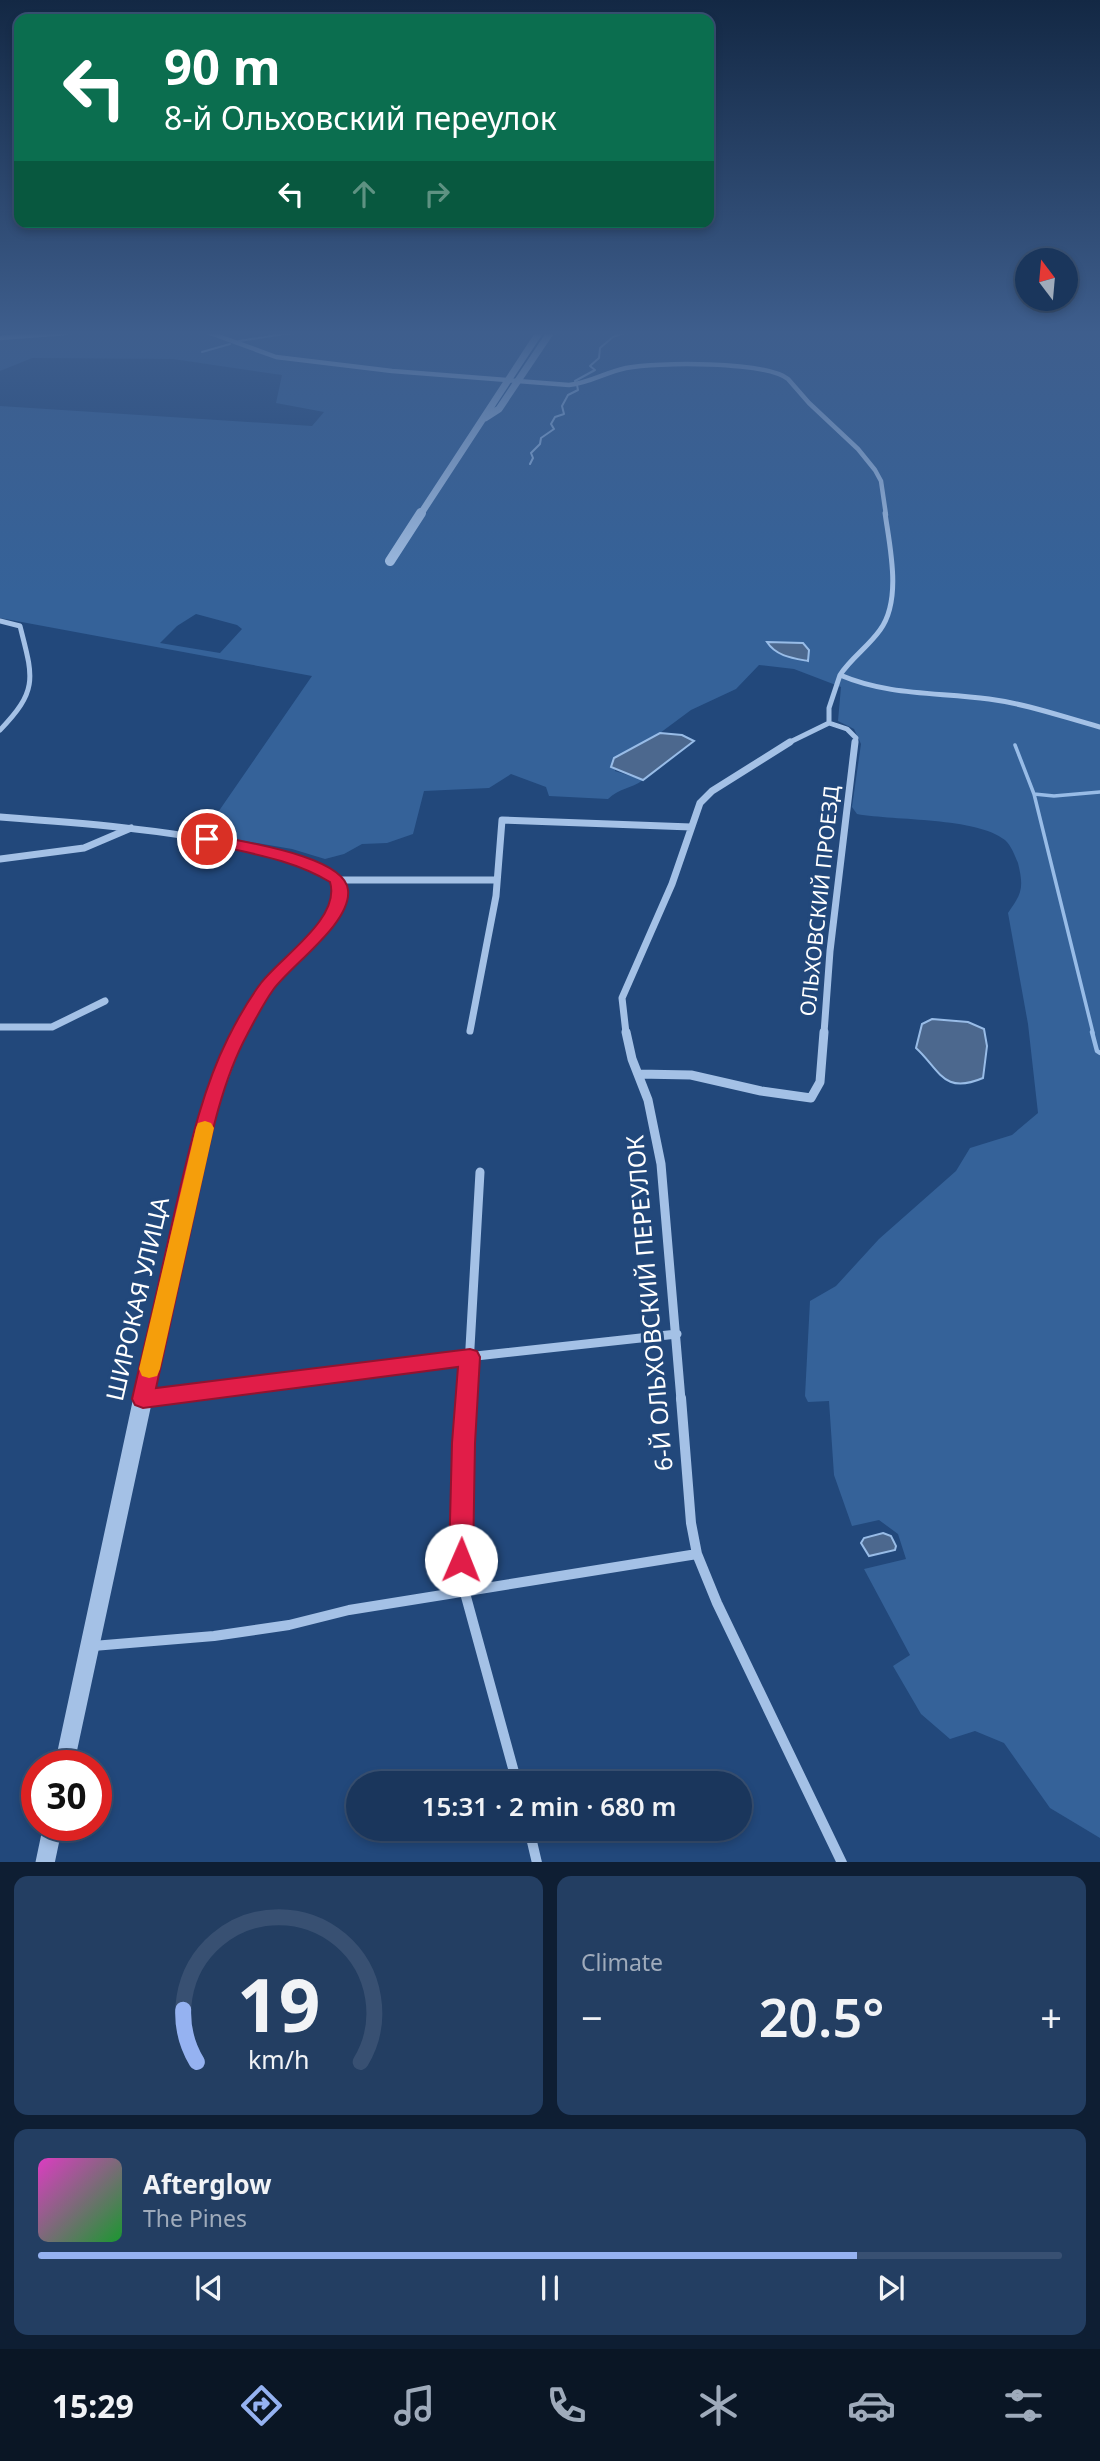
<!DOCTYPE html>
<html lang="en">
<head>
<meta charset="utf-8">
<style>
  body { margin:0; font-family:"Noto Sans",sans-serif; background:#233e62; color:#f1f3f6; height:100vh; display:flex; flex-direction:column; font-size:26px; white-space:nowrap }
  * { box-sizing:border-box; margin:0 }
  p { font-size:23px; color:#9fabbb }
  .icon { flex:none; width:38px; height:38px; fill:none; stroke:currentColor; stroke-width:2; stroke-linecap:round; stroke-linejoin:round }
  .map { position:relative; height:1862px; overflow:hidden }
  .panel { display:flex; flex-direction:column; gap:14px; padding:14px; background:#0e1e33; flex:1 }
  .panel>* { flex:none }
  .hud { position:absolute; left:14px; top:14px; width:700px; height:214px; border-radius:14px; box-shadow:0 4px 10px #0003,0 0 0 2px #385072; background:#0b6e4f; color:#fff; overflow:hidden }
  .needle { width:46px; rotate:344deg }
  .buttons { position:absolute; left:1015px; top:248px; display:grid; gap:14px }
  .buttons a { display:grid; place-items:center; width:63px; height:63px; border-radius:50%; background:#1a365c; box-shadow:0 4px 10px #0003,0 0 0 2px #385072; font-size:35px }
  .speed { position:absolute; left:21px; top:1750px; display:flex; gap:14px; font-size:35px; font-weight:700; text-align:center }
  .speed>* { display:grid; place-content:center; width:91px; height:91px; border-radius:50%; background:#1a365c; box-shadow:0 4px 10px #0003,0 0 0 2px #385072; line-height:1 }
  .speed .limit { border:10px solid #d22; background:#fff; color:#111 }
  .pin { position:absolute; display:grid; place-items:center; width:60px; height:60px; color:#fff; margin:-30px; border:4px solid #fff; border-radius:50%; box-shadow:0 2px 7px #0007 }
  .me { position:absolute; width:77px; margin:-38px; rotate:1deg; stroke-linejoin:round; filter:drop-shadow(0 0 5px #0008) }
  .turn { display:flex; align-items:center; gap:24px; height:147px; padding:0 35px; font-size:32px }
  .turn .icon { width:91px; height:91px; stroke-width:2.5 }
  .turn b { display:block; font-size:49px; line-height:60px }
  .lanes { display:flex; align-items:center; height:66px; padding:0 35px; background:#0003; justify-content:center; gap:35px; direction:ltr }
  .lanes .off { opacity:.35 }
  .big { font-size:52px; font-weight:600; line-height:1.1 }
  .panel .widget { flex:1; display:flex; flex-direction:column; justify-content:center; gap:10px; min-width:0; padding:0 24px; border-radius:14px; background:#233e62 }
  .panel .dial { align-items:center; gap:0 }
  .dial svg { height:182px; overflow:visible; fill:none; stroke:#385072; stroke-width:7; stroke-linecap:round; text-anchor:middle }
  .dial text { fill:#f1f3f6; stroke:none }
  .song { display:flex; align-items:center; gap:21px }
  .cover { width:84px; height:84px; border-radius:10px; background:linear-gradient(135deg,hsl(310 70% 55%),hsl(130 70% 35%)) }
  .played { height:7px; border-radius:4px; background:linear-gradient(90deg,#95b2f1 80%,#385072 80%) }
  .keys { display:flex; justify-content:space-around; direction:ltr }
  .heat { display:flex; justify-content:space-between; align-items:center; font-size:38px; direction:ltr }
  .panel .tiles { flex:1; display:grid; gap:14px; grid-template-columns:1fr 1fr }
  .widget:last-child { grid-column:span 2 }
  .trip { position:absolute; left:346px; top:1771px; width:406px; height:70px; border-radius:35px; background:#1a365c; box-shadow:0 4px 10px #0003,0 0 0 2px #385072; font-weight:600; line-height:70px; text-align:center }
  .tab-bar { display:flex; height:112px; justify-content:space-around; align-items:center; background:#0a1625; color:#9fabbb }
  .tab-bar .icon { width:49px; height:49px }
  .tab-bar .selected { color:#95b2f1 }
  .tab-bar b { font-size:32px; color:#f1f3f6 }
  .map>svg:first-child { display:block }
</style>
</head>
<body>
<div class="map">
<svg width="1100" height="1863" viewBox="0 0 1100 1863">
  <rect width="100%" height="100%" fill="#22487b"/>
  <path fill="#356299" fill-rule="evenodd" d="M0,333H1100V1838L1050,1808L1004,1743L975,1731L950,1739L921,1714L893,1666L910,1655L864,1569L906,1559L898,1534L879,1520L852,1526L834,1475L829,1401L808,1402L805,1396L810,1301L836,1286L879,1239L956,1171L970,1148L1012,1135L1038,1113L1028,1024L1008,913C1022,893 1024,888 1018,863C1015,856 1011,845 1005,840C976,817 896,821 857,814L852,807L861,744L854,729L838,721L841,687L794,669L759,665L736,689L691,710L660,733L614,758L615,771L643,780C631,789 619,788 608,799L549,796L546,787L511,774L489,788L424,791L413,834L387,843L362,844L344,854L325,859L292,849L203,834L312,676L0,618V406L312,426L324,412L276,403L282,375L173,359L32,358L0,371ZM196,614L237,625L242,629L220,653L160,643L177,626Z"/>
  <path fill="#4c688e" stroke="#98bce7" stroke-width="2" d="M767,642L803,643L809,650L808,661C792,658 776,656 767,642Z
    M660,733L682,735L694,741L643,780L611,767L614,758Z
    M932,1019L968,1022L984,1029L987,1046L983,1078C943,1095 940,1070 916,1048L922,1024Z
    M883,1533L891,1536L896,1546L895,1550L869,1556L861,1543L864,1538Z"/>
  <g fill="none" stroke-linecap="round" stroke-linejoin="round">
    <path stroke="#98bce7" stroke-width="2" d="M239,341L291,333
      M202,352L230,344
      M577,385L575,381L595,370L590,366L599,358L600,348L613,337L624,333
      M530,464L533,458L531,453L540,444L541,438L554,429L551,424L555,417L564,414L562,406L568,395L578,390L577,385"/>
    <path stroke="#98bce7" stroke-width="3.5" d="M1015,745L1034,794L1054,796L1100,792
      M1034,794L1093,1033"/>
    <path stroke="#98bce7" stroke-width="4.5" d="M1092,1032L1097,1051L1100,1053"/>
    <path stroke="#a4c1e6" stroke-width="4.5" d="M210,333L276,357L392,371L569,385C590,383 606,372 626,368C657,362 764,361 788,379L809,403L858,449L875,470L881,481L886,515
      M0,338L66,333"/>
    <path stroke="#a4c1e6" stroke-width="5" d="M885,513C890,548 902,600 880,630C868,647 851,658 840,675C889,696 938,692 989,699C1027,704 1063,717 1100,727
      M0,621L20,626C33,677 39,690 0,730
      M829,723L847,729L856,738L855,744
      M786,744L829,723V708L840,675"/>
    <path stroke="#a4c1e6" stroke-width="7" d="M0,817C81,823 162,829 241,846C276,854 307,861 337,880H496
      M0,859L84,848L131,828
      M0,1027H52L105,1001
      M470,1031L496,896L502,820L691,827
      M626,1033L622,998L672,884L700,803L712,791L790,742
      M824,1033L830,951L855,742"/>
    <path stroke="#a4c1e6" stroke-width="9" d="M626,1032L632,1059L648,1100L661,1164L681,1400
      M638,1074L691,1075L761,1091L811,1098L820,1082L824,1032
      M143,1399L476,1356L677,1334
      M467,1400L480,1172"/>
    <path stroke="#a4c1e6" stroke-width="10" d="M467,1398L461,1560L465,1593L517,1783
      M681,1398L691,1523L697,1554L717,1603L842,1863
      M143,1399L151,1398
      M93,1646L214,1636L289,1625L349,1610L697,1554
      M529,1829L537,1863"/>
    <path stroke="#a4c1e6" stroke-width="7" d="M485,418L499,409L550,333
      M420,515L539,333"/>
    <path stroke="#a4c1e6" stroke-width="10" d="M390,561L421,513"/>
    <path stroke="#a4c1e6" stroke-width="11" d="M238,1033C246,1017 255,1000 267,986C294,954 342,927 337,880"/>
    <path stroke="#a4c1e6" stroke-width="15" d="M142,1400C170,1277 188,1148 239,1032"/>
    <path stroke="#a4c1e6" stroke-width="19" d="M64,1766L143,1398
      M45,1863L53,1825"/>
  </g>
  <linearGradient id="sky" x2="0" y2="1"><stop stop-color="#132844"/><stop offset="0.56" stop-color="#3e5e8d"/><stop offset="1" stop-color="#3e5e8d" stop-opacity="0"/></linearGradient>
  <rect width="1100" height="594" fill="url(#sky)"/>
  <path fill="#e11d48" stroke="#92132f" stroke-width="2" d="M207,834C236,841 345,855 348,890C352,923 291,965 273,990C263,1004 255,1020 247,1035C221,1083 209,1145 198,1197C184,1261 170,1325 156,1388L470,1349L477,1351L480,1357L475,1443L473,1560L469,1568L461,1571L453,1568L449,1560L452,1443L458,1367L143,1408L135,1405L132,1399C147,1335 162,1270 176,1206C189,1150 202,1090 228,1038C237,1020 249,999 261,983C282,956 341,918 330,882C290,858 246,853 201,842L199,839L201,835Z"/>
  <path fill="#f59e0b" d="M205,1121L211,1123L214,1128L160,1369L157,1376L149,1378L142,1376L139,1369L196,1128L198,1123Z"/>
  <g text-anchor="middle" stroke-width="6" stroke-linejoin="round" paint-order="stroke">
    <g font-size="21" fill="#fff" stroke="#22487b">
      <text transform="translate(820 901) rotate(-84)" y="7">ОЛЬХОВСКИЙ ПРОЕЗД</text>
    </g>
    <g font-size="24" fill="#fff" stroke="#22487b">
      <text transform="translate(138 1299) rotate(-77)" y="8">ШИРОКАЯ УЛИЦА</text>
      <text transform="translate(650 1303) rotate(-95)" y="8">6-Й ОЛЬХОВСКИЙ ПЕРЕУЛОК</text>
    </g>
  </g>
</svg>
<div class="buttons">
<a><svg class="needle" viewBox="-14 -14 28 28"><path d="M0-13l5 13h-10z" fill="#e53935"/><path d="M0 13l5-13h-10z" fill="#9fabbb"/></svg></a>
</div>
<div class="speed"><div class="limit">30</div></div>
<div class="pin" style="left:207px;top:839px;background:#d93025"><svg class="icon" aria-label="arrive" viewBox="0 0 24 24"><path d="M6 21V4h12l-3 4 3 4H6"/></svg></div>
<svg class="me" style="left:461px;top:1560px" viewBox="-20 -20 40 40"><circle r="19" fill="#fff"/><path d="M0-13L10 11 0 6-10 11z" fill="#e11d48"/></svg>
<div class="trip">15:31 · 2 min · 680 m</div>
<div class="hud">
<div class="turn"><svg class="icon" aria-label="left" viewBox="0 0 24 24"><path d="M17 20v-9H6M10 6l-5 5 5 5"/></svg><div><b>90 m</b>8-й Ольховский переулок</div></div>
<div class="lanes"><svg class="icon" aria-label="left" viewBox="0 0 24 24"><path d="M17 20v-9H6M10 6l-5 5 5 5"/></svg><svg class="icon off" aria-label="ahead" viewBox="0 0 24 24"><path d="M12 20V5M6 11l6-6 6 6"/></svg><svg class="icon off" aria-label="right" viewBox="0 0 24 24"><path d="M7 20v-9h11M14 6l5 5-5 5"/></svg></div>
</div>
</div>
<section class="panel">
<div class="tiles">
<div class="widget dial"><svg viewBox="0 0 100 80">
<path d="M14 69A42 42 0 1 1 86 69"/>
<path d="M14 69A42 42 0 0 1 8 46" stroke="#95b2f1"/>
<text x="50" y="56" font-size="32" font-weight="700">19</text>
<text x="50" y="72" font-size="11">km/h</text>
</svg></div>
<div class="widget"><p>Climate</p>
<div class="heat"><a>−</a><b class="big">20.5°</b><a>+</a></div>
</div>
<div class="widget">
<div class="song"><i class="cover"></i><div><b>Afterglow</b><p>The Pines</p></div></div>
<div class="played"></div>
<div class="keys"><svg class="icon" aria-label="previous" viewBox="0 0 24 24"><path d="M18 5L8 12l10 7zM5 5v14"/></svg><svg class="icon" aria-label="pause" viewBox="0 0 24 24"><path d="M8 5v14M16 5v14"/></svg><svg class="icon" aria-label="next" viewBox="0 0 24 24"><path d="M6 5l10 7-10 7zM19 5v14"/></svg></div>
</div>
</div>
</section>
<nav class="tab-bar">
<b>15:29</b>
<svg class="icon selected" aria-label="directions" viewBox="0 0 24 24"><path d="M12 3l9 9-9 9-9-9zM9 14v-3h6M13 9l2 2-2 2"/></svg>
<svg class="icon" aria-label="music" viewBox="0 0 24 24"><path d="M9 18V5l10-2v13"/><circle cx="6" cy="18" r="3"/><circle cx="16" cy="16" r="3"/></svg>
<svg class="icon" aria-label="phone" viewBox="0 0 24 24"><path d="M5 4h4l2 5-3 2q2 4 5 5l2-3 5 2v4C11 20 4 13 5 4z"/></svg>
<svg class="icon" aria-label="climate" viewBox="0 0 24 24"><path d="M12 3v18M4 7l16 10M4 17L20 7"/></svg>
<svg class="icon" aria-label="car" viewBox="0 0 24 24"><path d="M5 17H2v-5l4-1 3-4h7l3 4 3 1v5h-3M9 17h6M6 11h13"/><circle cx="7" cy="17" r="2"/><circle cx="17" cy="17" r="2"/></svg>
<svg class="icon" aria-label="filters" viewBox="0 0 24 24"><path d="M4 7h16M4 17h16"/><circle cx="9" cy="7" r="2"/><circle cx="15" cy="17" r="2"/></svg>
</nav>
</body>
</html>
